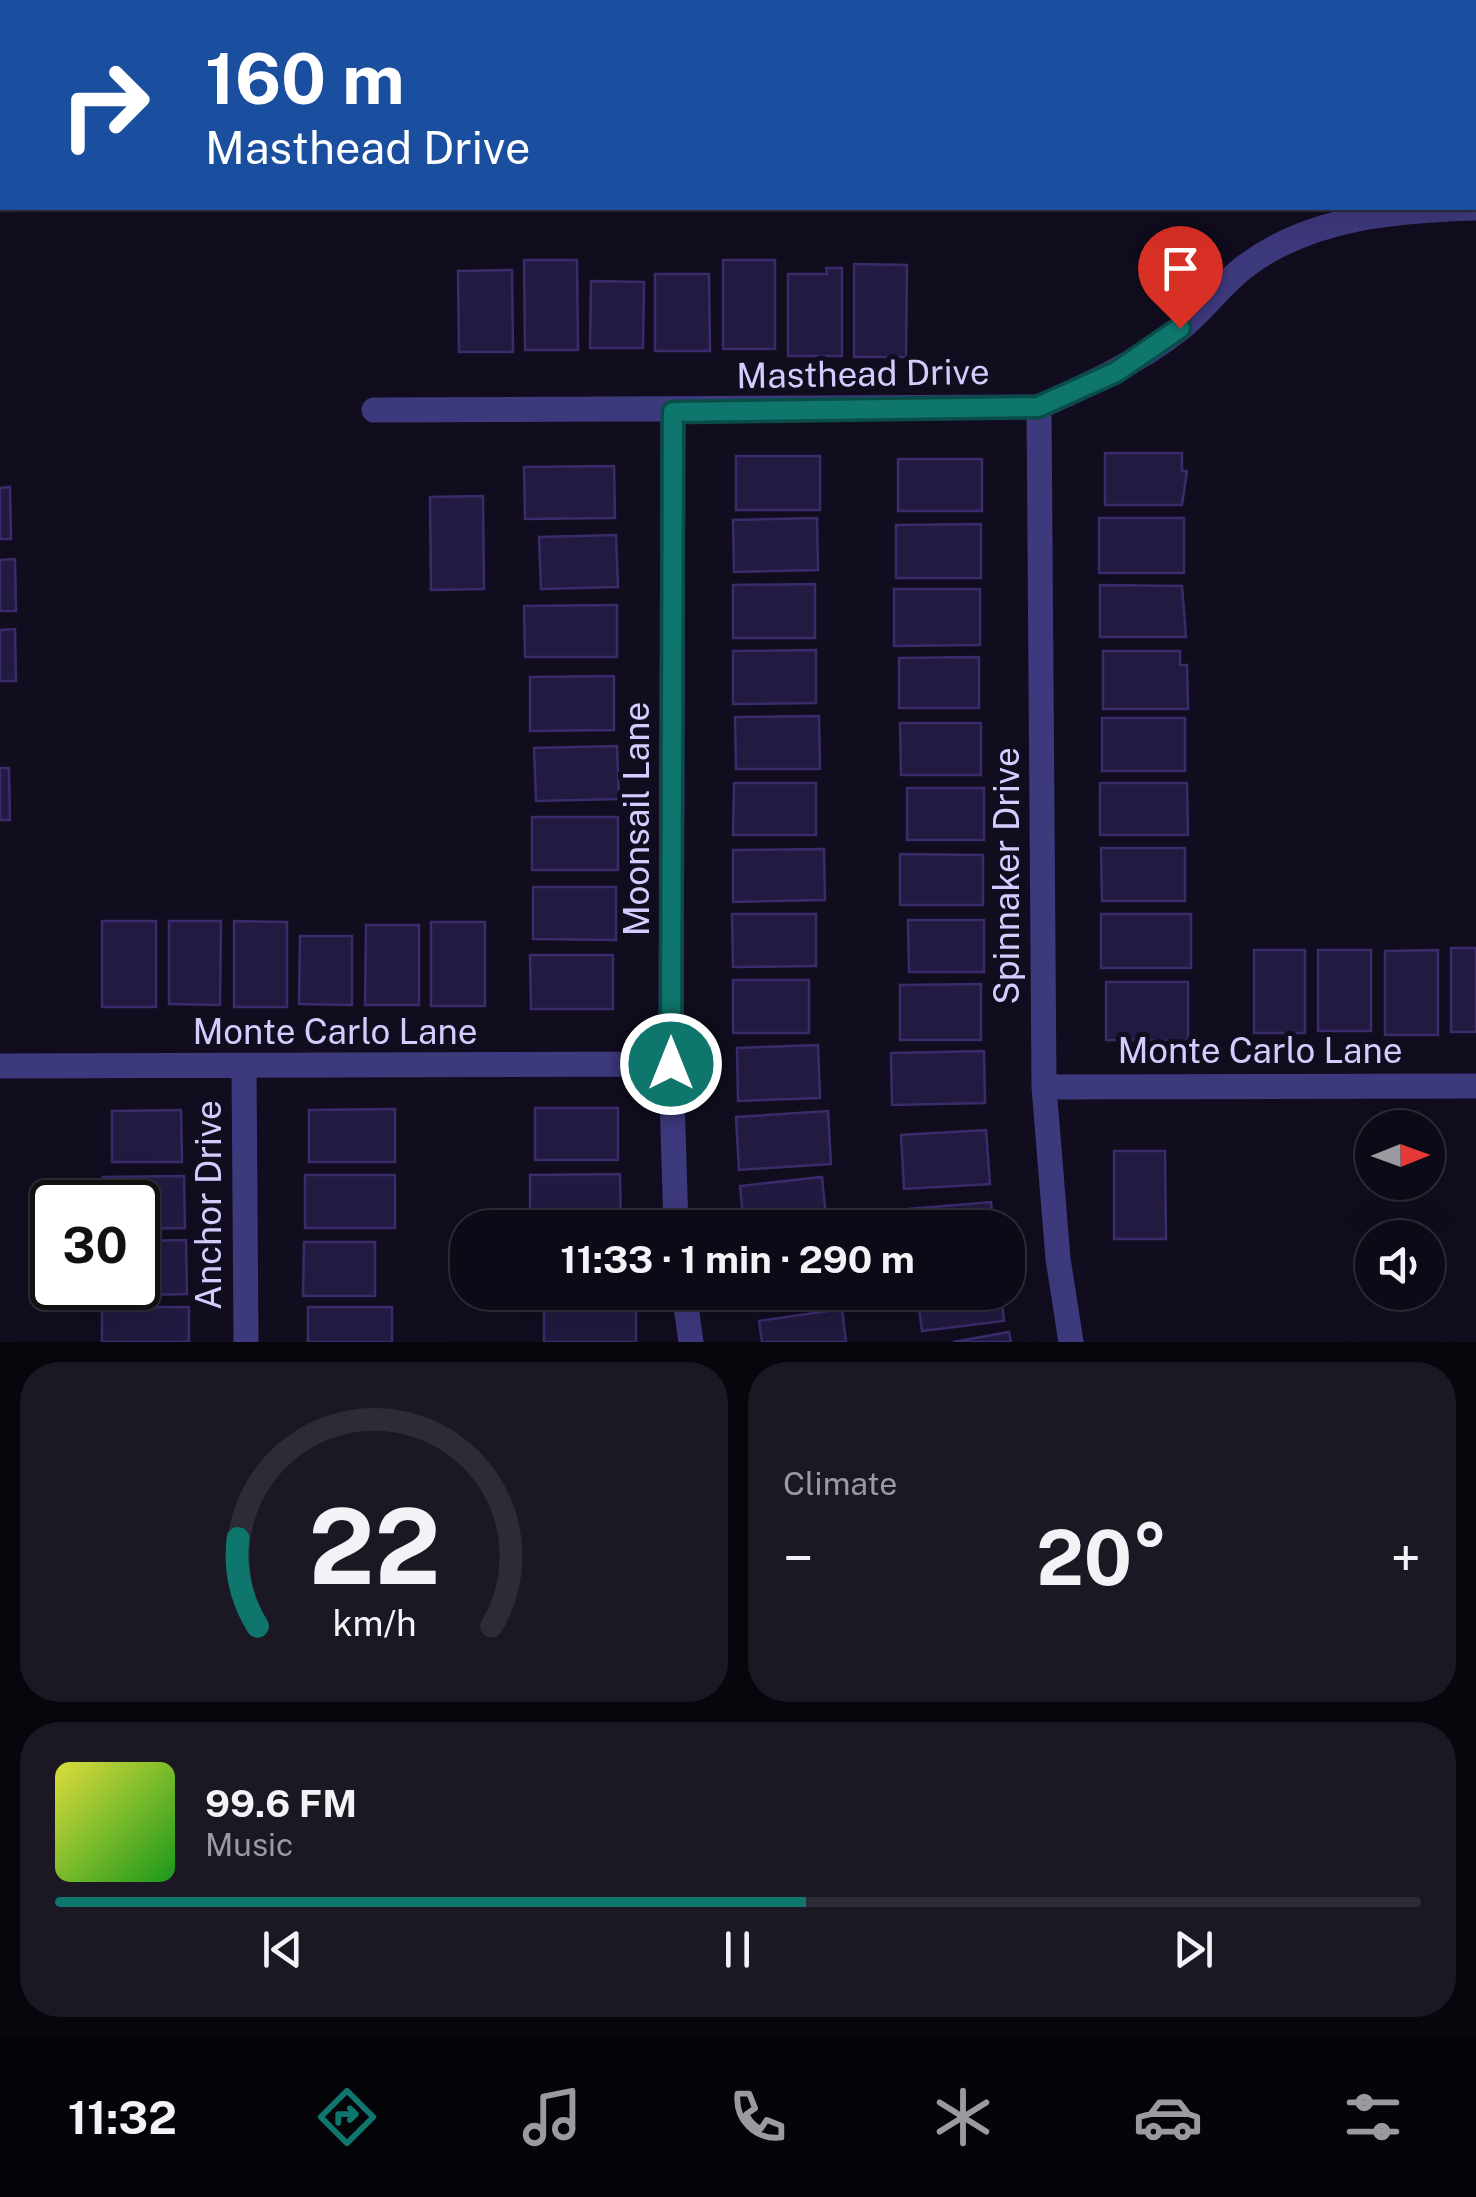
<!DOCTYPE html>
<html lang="en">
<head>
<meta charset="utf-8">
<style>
  body { margin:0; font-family:"Public Sans",sans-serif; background:#1b1824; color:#f1f3f6; height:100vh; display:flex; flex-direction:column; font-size:38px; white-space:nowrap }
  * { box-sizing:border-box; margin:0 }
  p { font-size:32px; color:#9a9aa1 }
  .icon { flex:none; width:55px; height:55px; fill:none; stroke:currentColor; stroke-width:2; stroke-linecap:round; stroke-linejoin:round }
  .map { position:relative; height:1342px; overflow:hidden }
  .sheet { display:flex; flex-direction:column; gap:20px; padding:20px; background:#07060d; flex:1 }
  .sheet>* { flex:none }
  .guide { position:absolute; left:0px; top:0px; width:1478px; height:210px; box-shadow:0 10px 40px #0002,0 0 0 2px #2d2b36; background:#1a4fa0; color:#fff; overflow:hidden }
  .needle { width:65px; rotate:89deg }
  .tools { position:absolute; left:1355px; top:1110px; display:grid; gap:20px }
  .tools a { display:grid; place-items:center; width:90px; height:90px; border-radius:50%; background:#0d0a17; box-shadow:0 10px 40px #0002,0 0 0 2px #2d2b36; font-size:50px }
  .speed { position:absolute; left:30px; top:1180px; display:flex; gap:20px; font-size:50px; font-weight:700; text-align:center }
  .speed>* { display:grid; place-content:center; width:130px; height:130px; border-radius:50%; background:#0d0a17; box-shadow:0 10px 40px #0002,0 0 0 2px #2d2b36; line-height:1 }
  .speed .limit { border:5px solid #111; border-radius:15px; background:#fff; color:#111 }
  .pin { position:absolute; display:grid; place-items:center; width:85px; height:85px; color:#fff; margin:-102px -42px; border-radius:50% 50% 50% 0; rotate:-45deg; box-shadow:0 0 10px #0007 }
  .pin .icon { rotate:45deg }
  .me { position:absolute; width:110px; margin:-55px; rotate:0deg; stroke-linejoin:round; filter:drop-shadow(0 0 8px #0008) }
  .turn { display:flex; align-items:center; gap:35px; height:210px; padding:0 40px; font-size:45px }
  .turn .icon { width:130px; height:130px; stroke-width:2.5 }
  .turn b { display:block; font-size:70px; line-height:85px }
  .big { font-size:75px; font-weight:700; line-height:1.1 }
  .sheet .widget { flex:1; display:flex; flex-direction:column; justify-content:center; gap:15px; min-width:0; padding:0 35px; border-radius:40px; background:#1b1824 }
  .sheet .dial { align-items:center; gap:0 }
  .dial svg { height:260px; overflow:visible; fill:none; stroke:#2d2b36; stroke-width:7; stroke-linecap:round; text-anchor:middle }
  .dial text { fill:#f1f3f6; stroke:none }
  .song { display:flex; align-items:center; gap:30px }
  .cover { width:120px; height:120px; border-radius:15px; background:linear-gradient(135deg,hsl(60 70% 55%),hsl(120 70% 35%)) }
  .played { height:10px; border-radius:5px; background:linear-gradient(90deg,#0f766e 55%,#2d2b36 55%) }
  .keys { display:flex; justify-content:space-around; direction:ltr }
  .heat { display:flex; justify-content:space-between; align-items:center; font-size:55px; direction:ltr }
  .sheet .tiles { flex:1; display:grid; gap:20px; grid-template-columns:1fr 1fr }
  .widget:last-child { grid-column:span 2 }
  .trip { position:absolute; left:450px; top:1210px; width:575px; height:100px; border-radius:40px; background:#0d0a17; box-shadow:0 10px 40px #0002,0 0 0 2px #2d2b36; font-weight:700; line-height:100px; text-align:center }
  .tab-bar { display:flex; height:160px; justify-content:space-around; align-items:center; background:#050409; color:#9a9aa1 }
  .tab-bar .icon { width:70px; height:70px }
  .tab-bar .selected { color:#0f766e }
  .tab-bar b { font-size:45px; color:#f1f3f6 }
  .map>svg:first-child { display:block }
</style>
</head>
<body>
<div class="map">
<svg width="1476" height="1342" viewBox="0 0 1476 1342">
  <rect width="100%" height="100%" fill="#110d1f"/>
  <path fill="#221a40" stroke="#3a2c6b" stroke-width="2.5" d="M524,260H577L578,350H525Z
    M723,260H775V349H723Z
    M854,264L907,265L906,357H854Z
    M826,268H842V356H788V274H827Z
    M512,270L513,352H459L458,271Z
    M655,274H709L710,351H655Z
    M591,281L644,282L643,348H590Z
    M1105,453H1182V471H1187L1182,505H1105Z
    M736,456H820V510H736Z
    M898,459H982V511H898Z
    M614,466L615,518L525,519L524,467Z
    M10,487L11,539H0V488Z
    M483,496L484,589L431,590L430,497Z
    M817,518L818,570L734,572L733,520Z
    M1099,518H1184V573H1099Z
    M981,524V578H896V525Z
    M616,535L618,587L541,589L539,537Z
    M15,559L16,611H0V560Z
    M815,584V638H733V585Z
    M1100,585L1182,586L1186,637H1100Z
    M894,589H980V645L894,646Z
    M617,605V657H525L524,606Z
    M15,629L16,681H0V630Z
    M816,650V703L733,704V651Z
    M1103,651H1180V665H1187L1188,709H1103Z
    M979,657V708H899V658Z
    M614,676V730L530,731V677Z
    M819,716L820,769H736L735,717Z
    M1102,718H1185V771H1102Z
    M900,723H981V775H901Z
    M617,746L619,799L536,801L534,748Z
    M0,768H9L10,820H0Z
    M734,783H816V835H733Z
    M1100,783H1187L1188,835H1100Z
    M907,788H984V840H907Z
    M532,817H618V870H532Z
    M1101,848H1185V901H1102Z
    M824,849L825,900L733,902V850Z
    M900,854L983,855V905H900Z
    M533,887H616V940L533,939Z
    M732,914H816V966L733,967Z
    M1101,914H1191V968H1101Z
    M908,920H984V972H909Z
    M102,921H156V1007H102Z
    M169,921H221L220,1005L169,1004Z
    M234,921L287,922V1007H234Z
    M431,922H485V1006H431Z
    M366,925H419V1005H365Z
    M300,936H352V1005L299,1004Z
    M1451,948H1476V1032H1451Z
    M1254,950H1305V1033H1254Z
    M1318,950H1371V1031H1318Z
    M1438,950V1035H1385V951Z
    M530,955H613V1009H531Z
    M733,980H809V1033H733Z
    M1106,982H1188V1041L1106,1040Z
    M981,984V1040H900V985Z
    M818,1045L820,1098L738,1101L737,1048Z
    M984,1051L985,1103L892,1105L891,1053Z
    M535,1108H618V1160H535Z
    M395,1109V1162H309V1110Z
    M181,1110L182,1162H112V1111Z
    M828,1111L831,1164L739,1170L736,1117Z
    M986,1130L990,1184L904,1189L901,1135Z
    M1114,1151H1165L1166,1239H1114Z
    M620,1174L621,1227L530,1228V1175Z
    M305,1175H395V1228H305Z
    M184,1176L185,1228L138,1229V1202H103V1177Z
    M822,1177L827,1228H744L740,1186Z
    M991,1202L993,1228H911L909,1209Z
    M186,1240L187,1294L102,1296V1288H138V1241Z
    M304,1242H375V1296H303Z
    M752,1292H836V1296L754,1305Z
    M917,1292H1001L1004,1321L922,1331Z
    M544,1305H636V1342H544Z
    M102,1307H189V1342H102Z
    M308,1307H392V1342H308Z
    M842,1309L846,1342H762L759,1321Z
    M1009,1332L1011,1342H953Z"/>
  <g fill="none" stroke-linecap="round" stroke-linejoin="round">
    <path stroke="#3d397d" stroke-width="25" d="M1039,407L1044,1087L1058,1259L1071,1342
      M374,410L1039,407C1088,385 1137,363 1180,329C1204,310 1222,283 1247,265C1311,217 1399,210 1476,208
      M673,411L671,1064L676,1228
      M0,1066L671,1064
      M244,1068L246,1342
      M1044,1087L1476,1086
      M684,1292L691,1342"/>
  </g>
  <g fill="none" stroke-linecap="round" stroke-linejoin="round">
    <g stroke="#0a4d48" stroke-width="25">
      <path id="route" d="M671,1064L673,412L1038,407L1116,372L1180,328"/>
    </g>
    <use href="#route" stroke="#0f766e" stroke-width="18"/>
  </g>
  <g text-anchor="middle" stroke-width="10" stroke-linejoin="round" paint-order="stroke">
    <g font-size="35" fill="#d3cdfe" stroke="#110d1f">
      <text transform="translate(863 374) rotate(-1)" y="12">Masthead Drive</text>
      <text transform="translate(637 819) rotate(-90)" y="12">Moonsail Lane</text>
      <text transform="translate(1007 876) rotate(-90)" y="12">Spinnaker Drive</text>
      <text x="335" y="1044">Monte Carlo Lane</text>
      <text x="1260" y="1063">Monte Carlo Lane</text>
      <text transform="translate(209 1205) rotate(-90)" y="12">Anchor Drive</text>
    </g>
  </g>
</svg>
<div class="tools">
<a><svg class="needle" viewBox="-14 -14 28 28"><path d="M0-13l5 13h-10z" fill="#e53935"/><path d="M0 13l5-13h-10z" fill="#9a9aa1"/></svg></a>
<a><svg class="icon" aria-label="sound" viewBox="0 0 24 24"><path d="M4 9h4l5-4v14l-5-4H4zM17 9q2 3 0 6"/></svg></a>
</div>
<div class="speed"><div class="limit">30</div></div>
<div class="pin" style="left:1180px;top:328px;background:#d93025"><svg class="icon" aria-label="arrive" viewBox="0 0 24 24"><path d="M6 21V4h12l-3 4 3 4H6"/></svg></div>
<svg class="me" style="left:671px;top:1064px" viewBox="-20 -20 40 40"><circle r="17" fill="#0f766e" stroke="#fff" stroke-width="3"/><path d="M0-11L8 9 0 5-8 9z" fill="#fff"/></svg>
<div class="trip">11:33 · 1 min · 290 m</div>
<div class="guide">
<div class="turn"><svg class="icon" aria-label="right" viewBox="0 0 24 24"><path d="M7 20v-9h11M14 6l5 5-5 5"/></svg><div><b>160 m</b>Masthead Drive</div></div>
</div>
</div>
<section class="sheet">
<div class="tiles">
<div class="widget dial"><svg viewBox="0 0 100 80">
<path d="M14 69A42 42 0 1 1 86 69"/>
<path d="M14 69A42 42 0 0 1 8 42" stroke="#0f766e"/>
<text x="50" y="56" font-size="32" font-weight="700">22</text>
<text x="50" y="72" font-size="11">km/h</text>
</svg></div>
<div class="widget"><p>Climate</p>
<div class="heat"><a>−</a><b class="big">20°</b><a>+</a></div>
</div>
<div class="widget">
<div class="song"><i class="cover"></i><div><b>99.6 FM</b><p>Music</p></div></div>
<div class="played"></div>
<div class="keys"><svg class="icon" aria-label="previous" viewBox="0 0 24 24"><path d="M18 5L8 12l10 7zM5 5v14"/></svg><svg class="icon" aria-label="pause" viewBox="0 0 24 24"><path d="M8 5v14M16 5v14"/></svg><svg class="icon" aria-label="next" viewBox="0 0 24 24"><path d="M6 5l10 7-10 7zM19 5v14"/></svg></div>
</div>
</div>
</section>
<nav class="tab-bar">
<b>11:32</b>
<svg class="icon selected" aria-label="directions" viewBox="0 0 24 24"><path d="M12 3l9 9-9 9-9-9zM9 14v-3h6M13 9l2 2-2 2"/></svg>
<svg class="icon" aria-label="music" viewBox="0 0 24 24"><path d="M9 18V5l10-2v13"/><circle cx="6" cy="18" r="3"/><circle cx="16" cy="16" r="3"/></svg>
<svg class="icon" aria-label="phone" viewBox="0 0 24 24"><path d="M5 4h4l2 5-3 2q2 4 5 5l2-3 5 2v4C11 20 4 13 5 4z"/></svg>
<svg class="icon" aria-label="climate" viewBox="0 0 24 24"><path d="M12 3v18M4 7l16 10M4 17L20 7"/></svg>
<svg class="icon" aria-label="car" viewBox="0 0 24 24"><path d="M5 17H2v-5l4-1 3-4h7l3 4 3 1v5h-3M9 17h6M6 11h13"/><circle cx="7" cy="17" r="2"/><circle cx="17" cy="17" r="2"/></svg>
<svg class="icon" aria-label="filters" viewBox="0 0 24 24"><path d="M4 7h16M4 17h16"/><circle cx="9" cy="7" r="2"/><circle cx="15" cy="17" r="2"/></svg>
</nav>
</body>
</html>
